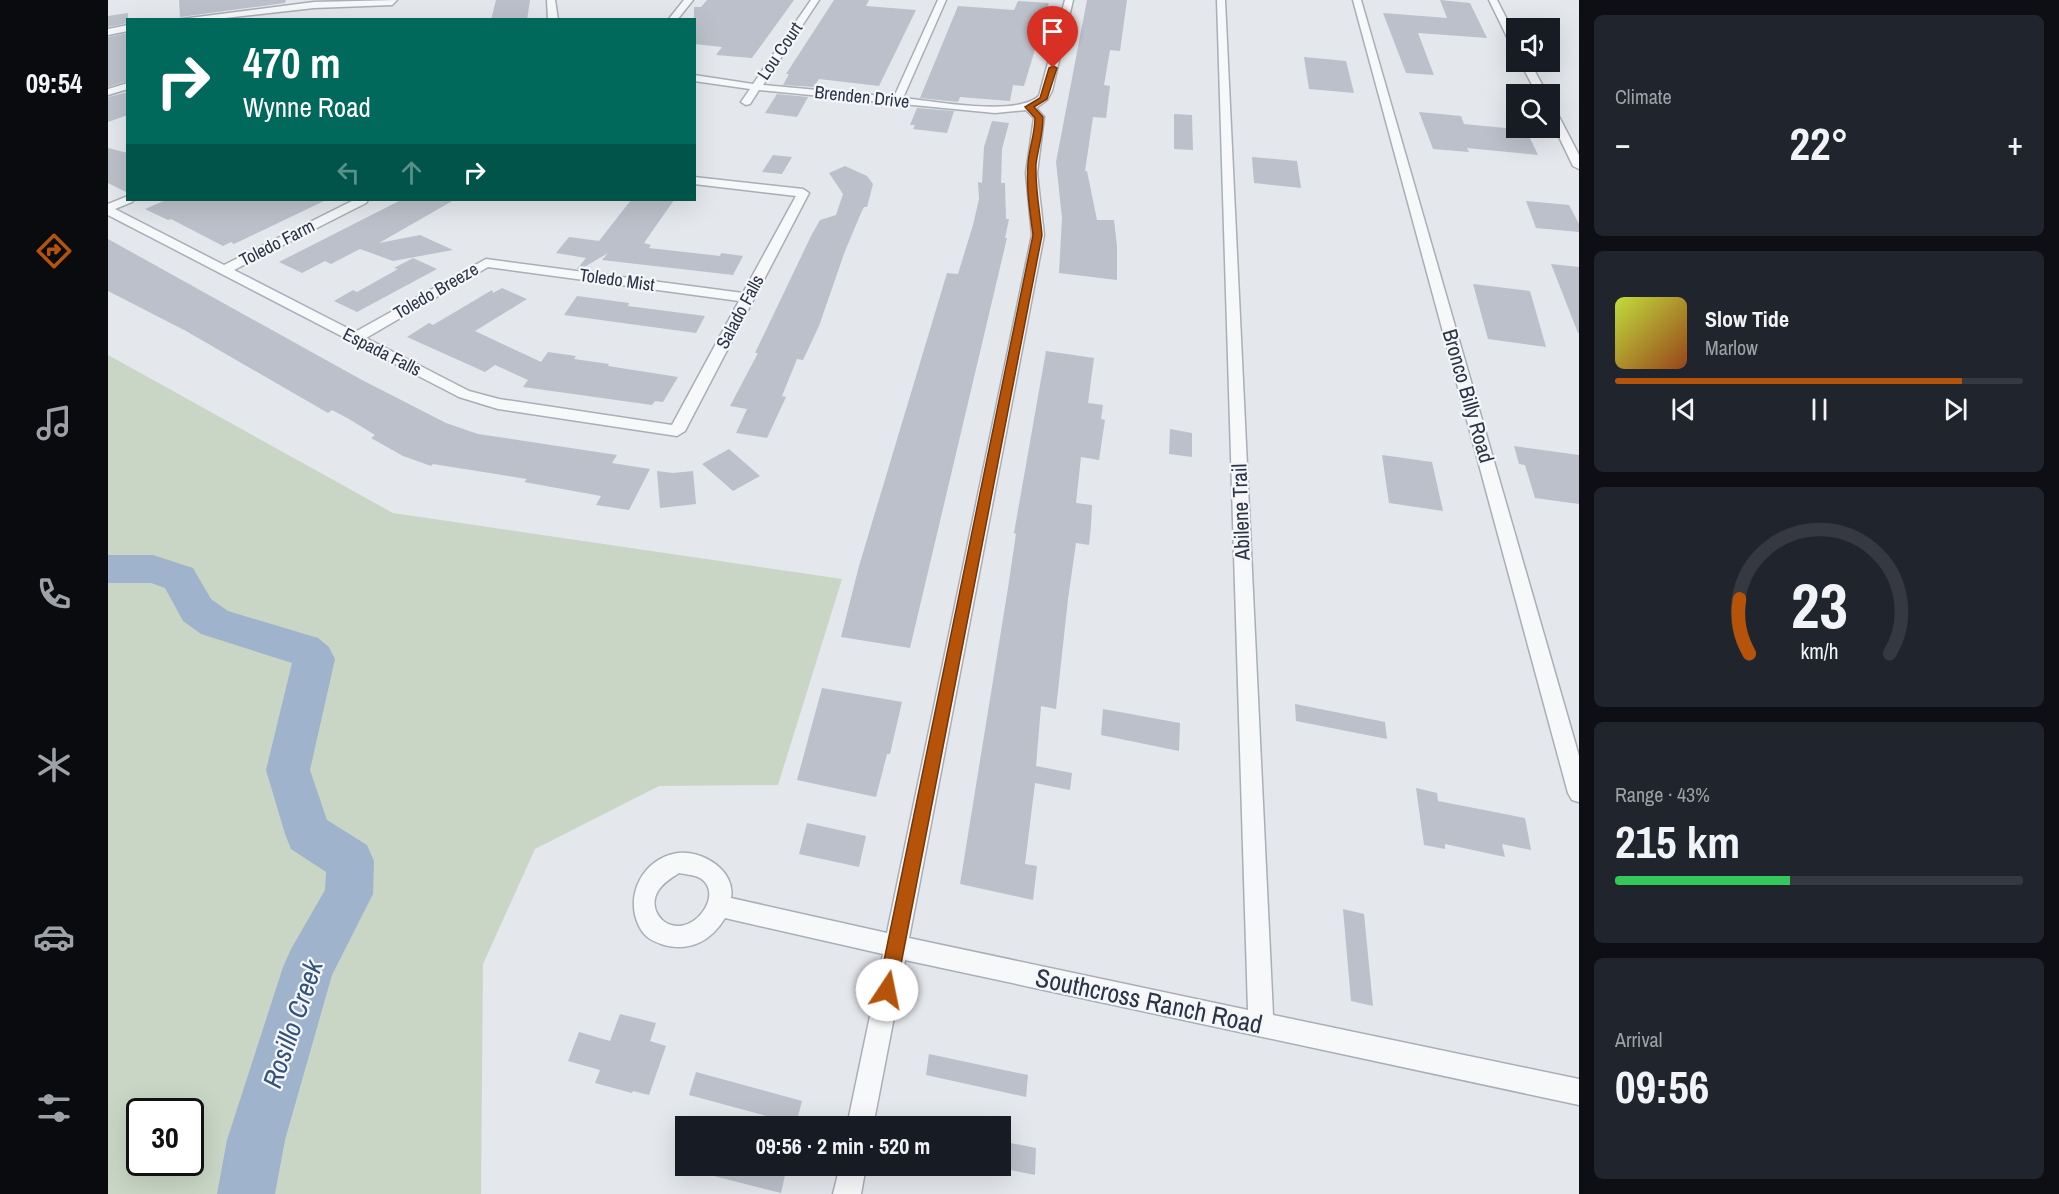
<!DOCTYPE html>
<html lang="en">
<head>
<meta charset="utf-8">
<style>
  body { margin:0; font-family:"Archivo Narrow",sans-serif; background:#20242c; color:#f1f3f6; height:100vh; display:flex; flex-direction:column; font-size:22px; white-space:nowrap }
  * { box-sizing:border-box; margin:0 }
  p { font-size:20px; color:#9ea1a6 }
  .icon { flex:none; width:33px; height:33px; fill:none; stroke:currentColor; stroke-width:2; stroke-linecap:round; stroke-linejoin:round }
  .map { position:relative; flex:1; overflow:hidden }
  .side { display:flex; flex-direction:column; gap:15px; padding:15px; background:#0d0f14; width:480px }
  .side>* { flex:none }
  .guide { position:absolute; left:18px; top:18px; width:570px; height:183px; border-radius:0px; box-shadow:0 6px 24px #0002; background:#00695c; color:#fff; overflow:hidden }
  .buttons { position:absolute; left:1398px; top:18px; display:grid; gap:12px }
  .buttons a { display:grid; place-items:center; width:54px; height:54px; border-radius:0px; background:#171b24; box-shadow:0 6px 24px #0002; font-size:30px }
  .speed { position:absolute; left:18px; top:1098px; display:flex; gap:12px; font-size:30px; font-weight:700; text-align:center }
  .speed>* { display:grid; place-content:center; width:78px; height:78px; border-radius:50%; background:#171b24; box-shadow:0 6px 24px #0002; line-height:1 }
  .speed .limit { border:3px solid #111; border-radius:9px; background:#fff; color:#111 }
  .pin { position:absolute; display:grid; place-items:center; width:51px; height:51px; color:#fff; margin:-62px -26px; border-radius:50% 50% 50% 0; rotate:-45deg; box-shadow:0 0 6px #0007 }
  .pin .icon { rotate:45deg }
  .me { position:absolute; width:66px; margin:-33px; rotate:11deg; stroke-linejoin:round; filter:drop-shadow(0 0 4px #0008) }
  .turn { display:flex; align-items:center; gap:21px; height:126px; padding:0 18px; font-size:27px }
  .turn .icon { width:78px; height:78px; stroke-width:2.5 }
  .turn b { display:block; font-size:42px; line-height:51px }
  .lanes { display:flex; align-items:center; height:57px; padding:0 18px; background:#0003; justify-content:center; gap:30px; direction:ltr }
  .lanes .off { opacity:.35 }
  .big { font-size:45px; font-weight:700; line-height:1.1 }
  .side .tile { flex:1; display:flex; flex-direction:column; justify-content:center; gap:9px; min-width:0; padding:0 21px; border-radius:9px; background:#20242c }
  .side .dial { align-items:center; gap:0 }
  .dial svg { height:156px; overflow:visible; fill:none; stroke:#363941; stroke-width:7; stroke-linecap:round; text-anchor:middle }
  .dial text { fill:#f1f3f6; stroke:none }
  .song { display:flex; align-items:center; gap:18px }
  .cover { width:72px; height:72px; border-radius:9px; background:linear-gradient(135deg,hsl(70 70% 55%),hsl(20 70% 35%)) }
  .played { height:6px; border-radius:3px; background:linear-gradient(90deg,#b45309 85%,#363941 85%) }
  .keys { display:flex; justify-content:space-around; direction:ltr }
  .heat { display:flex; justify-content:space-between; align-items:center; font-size:33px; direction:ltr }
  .charge { height:9px; border-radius:4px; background:linear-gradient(90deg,#34c759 43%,#363941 0) }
  .trip { position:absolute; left:567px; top:1116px; width:336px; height:60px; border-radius:0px; background:#171b24; box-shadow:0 6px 24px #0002; font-weight:700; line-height:60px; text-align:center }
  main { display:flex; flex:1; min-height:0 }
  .menu { display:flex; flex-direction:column; width:108px; justify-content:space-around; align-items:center; background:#090b0e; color:#9ea1a6 }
  .menu .icon { width:42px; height:42px }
  .menu .selected { color:#b45309 }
  .menu b { font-size:27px; color:#f1f3f6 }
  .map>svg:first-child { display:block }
</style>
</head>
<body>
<main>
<nav class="menu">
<b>09:54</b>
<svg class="icon selected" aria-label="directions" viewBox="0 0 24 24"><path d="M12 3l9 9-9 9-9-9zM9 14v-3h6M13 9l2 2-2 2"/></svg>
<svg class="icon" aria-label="music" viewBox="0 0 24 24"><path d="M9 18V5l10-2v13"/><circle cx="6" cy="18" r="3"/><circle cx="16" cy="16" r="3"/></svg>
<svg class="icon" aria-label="phone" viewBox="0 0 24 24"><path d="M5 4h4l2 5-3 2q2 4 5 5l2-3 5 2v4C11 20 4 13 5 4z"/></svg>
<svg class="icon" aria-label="climate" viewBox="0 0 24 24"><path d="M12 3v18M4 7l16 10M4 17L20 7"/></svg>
<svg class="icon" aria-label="car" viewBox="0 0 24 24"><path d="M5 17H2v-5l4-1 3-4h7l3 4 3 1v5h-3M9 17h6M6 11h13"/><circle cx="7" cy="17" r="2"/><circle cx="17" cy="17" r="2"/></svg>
<svg class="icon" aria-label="filters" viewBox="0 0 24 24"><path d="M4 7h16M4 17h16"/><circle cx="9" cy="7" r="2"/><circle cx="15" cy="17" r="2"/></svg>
</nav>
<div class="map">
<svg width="1471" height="1194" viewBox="0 0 1471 1194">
  <rect width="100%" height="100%" fill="#e4e7ec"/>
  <path fill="#c9d6c5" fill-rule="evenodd" d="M0,355L285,513L734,579L670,785L551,786L427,849L375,964L373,1194H0ZM32,1112H82V1162H32Z"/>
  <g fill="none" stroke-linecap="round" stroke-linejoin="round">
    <path fill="#9fb4cc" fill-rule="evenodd" d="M0,555H45L85,568L103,599L120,611L210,638L221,647L227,659L202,770L219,820L259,845L266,861L265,894L224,975L177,1140L167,1194H109L119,1140L175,967L183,949L217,890L218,872L183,849L177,834L158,770L184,663L93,634L75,621L57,588L43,583H0Z"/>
  </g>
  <path fill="#bbc0ca" d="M71,0H178L177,3L72,17Z
    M388,0H422L419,20H383Z
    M599,0H686L644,58L608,55L614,47L586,44V7H593Z
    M726,0H761L758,6L808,10L771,86L711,79L706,87L675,85L681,74H678Z
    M979,0H1019L1012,51L1002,50L996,85L1002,86L998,118L985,117L977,171H979L989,220H1006L1009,246V280L951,273L954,218L948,162Z
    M1332,0L1362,3L1379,38L1310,33L1326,75L1298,73L1275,13L1339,18Z
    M910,1L941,3L916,86L905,85L902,101L852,97L850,102L812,98L850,6L906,10Z
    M20,13V23L0,27V16Z
    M20,33V81L0,87V37Z
    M1196,57L1238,61L1246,93L1201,89Z
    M20,92V115L0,122V97Z
    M669,94L700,97L689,117L657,113Z
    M809,108L846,111L839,133L805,129L807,125H802Z
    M1311,112L1353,116L1356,124L1418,130L1430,155L1359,148L1361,152L1325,149Z
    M1066,114L1084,115L1085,150L1066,149Z
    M884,121L901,123L894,149L893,183H897L898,219H901L897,238H899L802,648L733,637L751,566L839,273L850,274L865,225L871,199L870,182L874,183L876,147Z
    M0,148L20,153V193L0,183Z
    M665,155L684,157L674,174L654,172Z
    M1144,157L1189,161L1193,188L1146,183Z
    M737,166L759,176L765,184L759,207H756L753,213L737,251L711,326L695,360L689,359L674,396L678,397L659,438L628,433L639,409L622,406L650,353H647L703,236L712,220L728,215L735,194L721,173Z
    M58,200H218L126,244L123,242L115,246L63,219L60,220L37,209Z
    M293,200H346L271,243L312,235L345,250L285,261L252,249L223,264L217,261L194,273L171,262Z
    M523,200H566L536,243L543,245L541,248L612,256L613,253L635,256L625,275L494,260L500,253L473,269H469L478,258L448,253L461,237L491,241Z
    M1418,201L1461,205L1471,224V232L1428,228Z
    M0,239L254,380L338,423L370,434L509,455L504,463L542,469L521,510L488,505L493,496L416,482L419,479L325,464L323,466L295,456L263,438L267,435L241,419L224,410L220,413L78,331L0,291Z
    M305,258L329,269L249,312L226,301L245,290L249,292L290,269L286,268Z
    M1443,264L1471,267V333H1470Z
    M1365,284L1422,291L1438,347L1380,339Z
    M394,288L419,299L367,331L433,362L440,352L468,356L466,359L501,364L500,366L570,377L555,402L547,401L544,405L415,387L420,380L387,365L377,372L299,337L321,323L325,325L384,290L385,293Z
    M469,296L521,303L520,306L597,316L588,333L456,315Z
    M938,351L986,358L980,403L995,405L993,419L997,420L991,460L973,457L968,503L984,505L983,526L981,545L968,543L960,599L948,709L933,706L928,766L964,773L962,790L927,783L917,864L929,866L925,900L852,884L900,588L908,534L906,533Z
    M1062,429L1084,433V457L1061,454Z
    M1406,446L1471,455V504L1427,498L1417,465L1411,464Z
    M621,449L652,476L625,491L594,464Z
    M1274,455L1324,462L1335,511L1281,503Z
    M549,471L565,473L585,471L588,504L552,508Z
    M714,688L794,702L782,754H779L768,797L689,780Z
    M1187,704L1277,722L1279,739L1188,721Z
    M995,709L1072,723L1071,751L993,735Z
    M1308,788L1329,793L1330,801L1417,818L1423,850L1394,844L1397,857L1337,844V849L1316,845Z
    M699,823L758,836L751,867L691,854Z
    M1235,909L1256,914L1265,1006L1243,1001Z
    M512,1014L548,1023L542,1041L558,1046L541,1095L525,1091L524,1093L487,1083L492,1070L460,1061L471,1032L502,1041Z
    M821,1054L920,1075L918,1097L818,1075Z
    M588,1072L694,1101L688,1124L581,1095Z
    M892,1141L928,1148L927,1175L892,1168Z
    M591,1166H679L673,1193L590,1172Z"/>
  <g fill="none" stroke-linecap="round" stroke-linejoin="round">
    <g stroke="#a9aeb7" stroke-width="3">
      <path id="minor" d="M289,0L284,5L206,8L99,20H66L206,2Z
        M439,0H447L450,20H440Z
        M576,0H585L569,20H560Z
        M703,0H711L655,85L786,97L830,0H838L795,98C827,101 907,117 931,96L957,0H965L944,91L939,100L928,108L936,117L929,173L936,235L801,938L1140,1010L1109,0H1117L1165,1015L1471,1079V1105L797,960L765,1126H739L775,954L617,918C603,941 582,952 556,945C544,941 536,937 531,926C516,896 535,858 570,853C595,850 628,871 623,898L779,933L924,235L918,173L926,118L918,110L887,113L651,90L642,104L638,105L633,102L642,89L586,81V75L645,84ZM571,873C577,874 585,875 590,877C615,889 594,925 571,926C553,927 540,907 550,891C555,883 563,878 571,873Z
        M1245,0H1253L1471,756V802L1464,800L1460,793Z
        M1381,0H1389L1408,37V48L1403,45Z
        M20,25V31L0,35V29Z
        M1412,62H1422L1439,94H1429Z
        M20,83V89L0,95V89Z
        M1442,106L1447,109L1471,155V169L1465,166L1442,118Z
        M586,177L695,189L701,193L577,431L569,436L390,409L351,397L0,215V204L20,196V200H26L24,202L7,209L116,265L246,200H260L258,203L126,270L247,332L378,259L635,293L688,196L586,184ZM380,267L631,301L564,425L391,399L361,391L258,338Z
        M732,1166H758L753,1194H725Z"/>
    </g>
    <use href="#minor" fill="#f7f8fa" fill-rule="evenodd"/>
  </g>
  <path fill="#b45309" stroke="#753606" stroke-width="1.5" d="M945,66L949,68L939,99L926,107L935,117C935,135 930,148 928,164C927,188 932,212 934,235L788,990L785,997L779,1000L772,997L770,990L925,235C922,212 918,188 920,164C921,148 927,134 927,118L917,107L932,98L941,68Z"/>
  <g text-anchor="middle" stroke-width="4.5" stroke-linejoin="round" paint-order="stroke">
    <g font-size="18" fill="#2b3445" stroke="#f4f6f9">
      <text transform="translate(672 51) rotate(-56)" y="6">Lou Court</text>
      <text transform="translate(754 97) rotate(6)" y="6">Brenden Drive</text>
      <text transform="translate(169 243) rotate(-27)" y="6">Toledo Farm</text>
      <text transform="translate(509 280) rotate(8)" y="6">Toledo Mist</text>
      <text transform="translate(328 291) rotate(-30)" y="6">Toledo Breeze</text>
      <text transform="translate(632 312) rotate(-62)" y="6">Salado Falls</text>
      <text transform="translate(274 352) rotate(27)" y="6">Espada Falls</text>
    </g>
    <g font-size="21" fill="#2b3445" stroke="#f4f6f9">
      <text transform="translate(1360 396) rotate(74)" y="7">Bronco Billy Road</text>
      <text transform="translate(1133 512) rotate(-92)" y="7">Abilene Trail</text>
    </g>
    <g font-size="26" fill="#2b3445" stroke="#f4f6f9">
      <text transform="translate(1041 1001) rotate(12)" y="9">Southcross Ranch Road</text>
    </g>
    <g font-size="27" font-style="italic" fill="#34527a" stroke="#f4f6f9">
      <text transform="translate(185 1024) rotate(-71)" y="9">Rosillo Creek</text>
    </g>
  </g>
</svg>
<div class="buttons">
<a><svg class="icon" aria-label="sound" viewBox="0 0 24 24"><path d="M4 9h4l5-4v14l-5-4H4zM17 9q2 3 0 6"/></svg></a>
<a><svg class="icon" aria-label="search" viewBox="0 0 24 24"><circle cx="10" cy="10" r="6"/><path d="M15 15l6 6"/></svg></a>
</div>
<div class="speed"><div class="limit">30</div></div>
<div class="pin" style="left:945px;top:68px;background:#d93025"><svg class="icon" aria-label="arrive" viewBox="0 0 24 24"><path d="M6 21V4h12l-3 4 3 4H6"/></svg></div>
<svg class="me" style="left:779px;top:990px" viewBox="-20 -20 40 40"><circle r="19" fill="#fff"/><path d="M0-13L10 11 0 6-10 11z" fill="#b45309"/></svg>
<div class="trip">09:56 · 2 min · 520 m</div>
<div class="guide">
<div class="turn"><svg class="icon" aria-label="right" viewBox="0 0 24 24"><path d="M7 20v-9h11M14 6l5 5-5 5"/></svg><div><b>470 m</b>Wynne Road</div></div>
<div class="lanes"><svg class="icon off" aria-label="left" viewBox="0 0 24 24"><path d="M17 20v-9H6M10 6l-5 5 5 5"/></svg><svg class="icon off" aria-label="ahead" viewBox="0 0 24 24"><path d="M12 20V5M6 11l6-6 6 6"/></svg><svg class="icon" aria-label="right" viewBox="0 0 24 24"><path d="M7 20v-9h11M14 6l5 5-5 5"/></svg></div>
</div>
</div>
<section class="side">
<div class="tile"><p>Climate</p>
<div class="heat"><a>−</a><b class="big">22°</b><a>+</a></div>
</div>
<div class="tile">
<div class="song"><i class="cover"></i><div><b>Slow Tide</b><p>Marlow</p></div></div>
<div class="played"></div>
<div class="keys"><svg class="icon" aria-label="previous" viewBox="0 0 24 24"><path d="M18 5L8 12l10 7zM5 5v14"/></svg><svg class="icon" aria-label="pause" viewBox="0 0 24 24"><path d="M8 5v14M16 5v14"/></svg><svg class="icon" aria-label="next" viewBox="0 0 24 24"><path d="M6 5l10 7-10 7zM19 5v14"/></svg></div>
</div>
<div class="tile dial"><svg viewBox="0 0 100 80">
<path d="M14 69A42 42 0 1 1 86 69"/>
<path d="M14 69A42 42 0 0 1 9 41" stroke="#b45309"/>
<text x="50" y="56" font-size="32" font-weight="700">23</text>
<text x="50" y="72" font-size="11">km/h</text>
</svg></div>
<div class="tile"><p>Range · 43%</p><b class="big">215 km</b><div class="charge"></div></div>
<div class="tile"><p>Arrival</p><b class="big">09:56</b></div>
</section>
</main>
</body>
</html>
